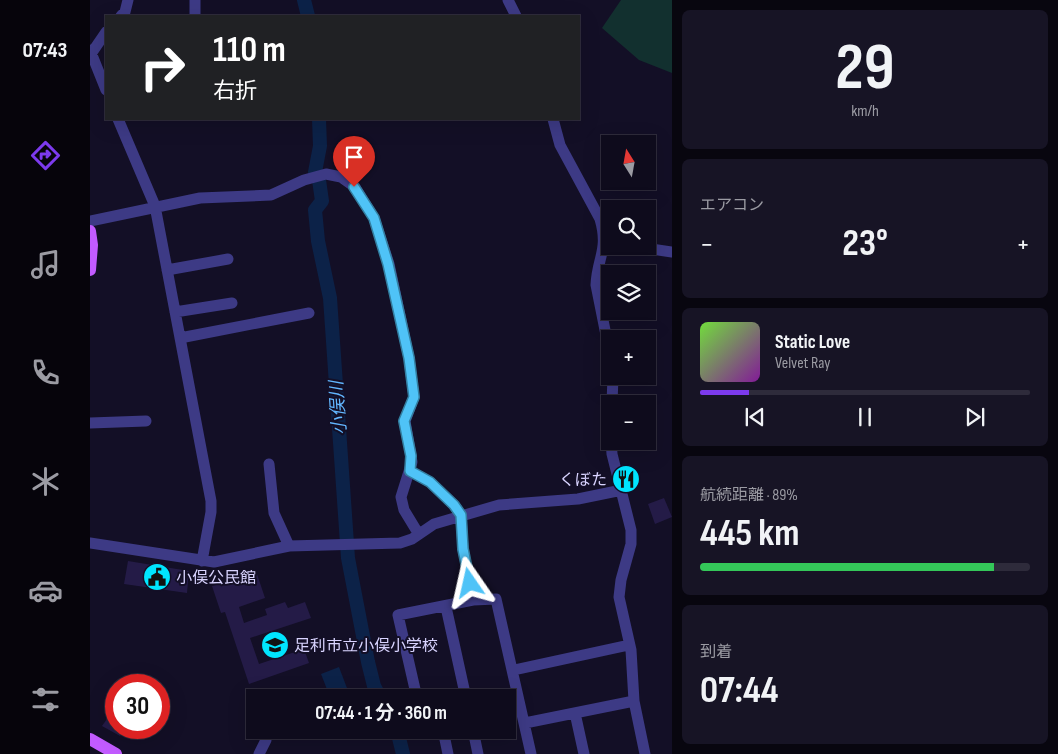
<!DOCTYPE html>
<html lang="ja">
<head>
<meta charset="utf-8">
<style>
  body { margin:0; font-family:"Sofia Sans Condensed","Noto Sans JP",sans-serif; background:#171425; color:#f1f3f6; height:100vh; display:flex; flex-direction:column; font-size:19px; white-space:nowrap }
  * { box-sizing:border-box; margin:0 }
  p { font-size:16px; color:#9b9ba3 }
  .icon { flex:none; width:28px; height:28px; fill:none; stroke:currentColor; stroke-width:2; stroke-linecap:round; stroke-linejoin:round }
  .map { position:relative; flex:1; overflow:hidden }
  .sheet { display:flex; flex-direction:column; gap:10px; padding:10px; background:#08060f; width:386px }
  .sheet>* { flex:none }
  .top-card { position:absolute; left:15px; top:15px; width:475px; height:105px; border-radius:0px; box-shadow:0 5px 20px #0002,0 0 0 1px #2e2b3b; background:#202124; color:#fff; overflow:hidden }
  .needle { width:32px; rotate:349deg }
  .tools { position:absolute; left:511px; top:135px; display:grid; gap:10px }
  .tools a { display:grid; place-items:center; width:55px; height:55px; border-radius:0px; background:#0e0b1c; box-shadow:0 5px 20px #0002,0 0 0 1px #2e2b3b; font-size:25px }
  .speed { position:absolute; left:15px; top:674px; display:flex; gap:10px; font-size:25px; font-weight:700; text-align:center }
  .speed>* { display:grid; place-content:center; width:65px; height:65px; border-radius:50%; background:#0e0b1c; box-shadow:0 5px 20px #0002,0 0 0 1px #2e2b3b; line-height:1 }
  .speed .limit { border:8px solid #d22; background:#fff; color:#111 }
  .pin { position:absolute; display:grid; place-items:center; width:42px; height:42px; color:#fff; margin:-51px -21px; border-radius:50% 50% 50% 0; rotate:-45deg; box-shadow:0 0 5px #0007 }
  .pin .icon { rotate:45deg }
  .me { position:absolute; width:55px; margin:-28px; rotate:349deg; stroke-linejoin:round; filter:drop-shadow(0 0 4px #0008) }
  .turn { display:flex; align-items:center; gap:18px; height:105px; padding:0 25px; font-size:22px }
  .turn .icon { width:65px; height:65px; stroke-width:2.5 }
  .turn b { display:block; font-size:35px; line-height:42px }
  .big { font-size:38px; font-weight:700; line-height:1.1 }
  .sheet .tile { flex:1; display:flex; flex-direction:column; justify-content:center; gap:8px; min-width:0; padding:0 18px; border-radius:8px; background:#171425 }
  .sheet .dial { align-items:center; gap:0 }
  .dial b { font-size:65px; line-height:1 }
  .song { display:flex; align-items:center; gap:15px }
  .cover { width:60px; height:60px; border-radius:8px; background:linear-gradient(135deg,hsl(100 70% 55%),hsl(290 70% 35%)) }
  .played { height:5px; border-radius:2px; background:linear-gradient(90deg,#7c3aed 15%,#2e2b3b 15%) }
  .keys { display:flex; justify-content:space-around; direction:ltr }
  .heat { display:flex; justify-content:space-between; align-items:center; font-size:28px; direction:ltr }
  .charge { height:8px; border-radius:4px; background:linear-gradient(90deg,#34c759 89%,#2e2b3b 0) }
  .trip { position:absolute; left:156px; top:689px; width:270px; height:50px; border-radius:0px; background:#0e0b1c; box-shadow:0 5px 20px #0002,0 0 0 1px #2e2b3b; font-weight:700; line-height:50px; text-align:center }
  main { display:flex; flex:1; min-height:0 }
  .menu { display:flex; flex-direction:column; width:90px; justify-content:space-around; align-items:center; background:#06040b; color:#9b9ba3 }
  .menu .icon { width:35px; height:35px }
  .menu .active { color:#7c3aed }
  .menu b { font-size:22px; color:#f1f3f6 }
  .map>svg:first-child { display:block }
</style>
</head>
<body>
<main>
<nav class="menu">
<b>07:43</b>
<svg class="icon active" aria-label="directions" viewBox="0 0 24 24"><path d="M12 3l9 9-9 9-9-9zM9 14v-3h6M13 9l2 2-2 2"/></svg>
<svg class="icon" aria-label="music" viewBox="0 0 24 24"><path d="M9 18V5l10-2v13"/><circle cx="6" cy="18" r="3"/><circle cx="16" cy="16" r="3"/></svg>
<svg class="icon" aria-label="phone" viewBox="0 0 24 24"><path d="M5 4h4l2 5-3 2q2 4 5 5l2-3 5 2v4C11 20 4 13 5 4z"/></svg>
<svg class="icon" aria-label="climate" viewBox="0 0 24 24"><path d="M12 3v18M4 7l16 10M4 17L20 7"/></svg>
<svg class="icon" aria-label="car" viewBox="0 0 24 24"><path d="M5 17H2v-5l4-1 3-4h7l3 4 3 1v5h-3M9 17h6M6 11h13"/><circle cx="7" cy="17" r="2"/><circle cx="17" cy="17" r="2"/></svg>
<svg class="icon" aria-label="filters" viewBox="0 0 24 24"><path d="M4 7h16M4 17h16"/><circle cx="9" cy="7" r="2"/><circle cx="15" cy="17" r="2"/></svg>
</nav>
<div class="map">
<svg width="582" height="754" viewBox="0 0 582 754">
  <rect width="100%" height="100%" fill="#130f26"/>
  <path fill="#12302f" d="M531,0H582V73L549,60L512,28Z"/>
  <path fill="#0c2248" d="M249,667L260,696L240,697L231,674Z"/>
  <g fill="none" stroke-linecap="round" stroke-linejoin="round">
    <path stroke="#0c2248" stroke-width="14" d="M214,0L218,16
      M229,119L230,146L225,172L229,180L232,201L225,210L228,241L240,298L258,558L278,662L284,686L290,698
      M307,730L313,754"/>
  </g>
  <path fill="#241b47" d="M574,498L582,517L565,524L558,504Z
    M38,561L99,571L97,593L34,584Z
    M166,571L175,598L149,607L154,623L177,615L175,609L195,602L198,608L215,602L221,618L160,638L169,664L214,649L219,663L159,684L135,612L131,613L122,586Z
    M19,716L26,721V728H35L30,736L12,726Z"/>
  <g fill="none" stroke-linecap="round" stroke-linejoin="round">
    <path stroke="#3d3a85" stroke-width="11" d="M418,0L426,16
      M31,16L35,12L38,0
      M105,16V0
      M0,50L16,90
      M1,54L16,32
      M28,119L65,206L121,501V512L112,561
      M463,119L470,145L510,219C519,250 507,258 506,285L520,355
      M0,221L110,198L181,195L214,180L236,174L251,177L265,187L284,218L299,264L319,358L324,397L315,421L322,462L311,497L314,510L328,533
      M541,246L582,252
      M77,270L138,259
      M85,312L142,303
      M90,338L219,313
      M522,404L523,376
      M0,423L56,421
      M520,425L522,454L541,530V544L531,580L529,597L541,650L544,701L555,754
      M179,464L184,513L199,546
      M320,471L340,482L364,505L371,515L373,549L383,600
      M0,543L124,562L199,546L310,543L322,539L344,524L409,505L488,499L532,490
      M356,607L376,698
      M424,670L539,645
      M327,698L308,615L383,600L406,599L441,754
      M485,713L494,754
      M435,723L544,701
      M353,730L358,754
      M383,730L388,754
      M169,754L176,740V732"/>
    <path stroke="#c25bff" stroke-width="12" d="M0,231L2,245L0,270
      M0,739L26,754"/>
  </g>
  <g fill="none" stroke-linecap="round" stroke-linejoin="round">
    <g stroke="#337fa1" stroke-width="12">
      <path id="route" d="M264,187L284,218L298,264L319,358L324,397L314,421L321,456L320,471L340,482L364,505L371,515L373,549L380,583"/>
    </g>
    <use href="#route" stroke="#4fc3f7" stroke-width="9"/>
  </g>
  <defs>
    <g id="restaurant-disc" transform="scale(1.4375)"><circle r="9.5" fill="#00e5ff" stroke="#130f26"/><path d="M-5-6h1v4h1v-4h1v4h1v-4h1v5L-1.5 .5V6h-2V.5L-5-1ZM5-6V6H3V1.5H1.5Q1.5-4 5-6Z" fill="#111"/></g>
    <g id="civic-disc" transform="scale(1.4375)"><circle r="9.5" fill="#00e5ff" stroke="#130f26"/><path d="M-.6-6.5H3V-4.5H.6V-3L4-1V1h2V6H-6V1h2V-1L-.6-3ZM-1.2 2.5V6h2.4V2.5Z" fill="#111"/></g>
    <g id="school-disc" transform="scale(1.4375)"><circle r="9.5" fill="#00e5ff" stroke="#130f26"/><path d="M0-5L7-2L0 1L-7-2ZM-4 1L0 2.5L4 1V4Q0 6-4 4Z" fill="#111"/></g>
  </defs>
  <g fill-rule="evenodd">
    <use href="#restaurant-disc" x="536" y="479"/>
    <use href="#civic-disc" x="67" y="577"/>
    <use href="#school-disc" x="185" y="645"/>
  </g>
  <g text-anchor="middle" stroke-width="4" stroke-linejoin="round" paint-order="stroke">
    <g font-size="16" fill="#d9d4ff" stroke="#130f26" text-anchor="start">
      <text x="517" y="485" text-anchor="end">くぼた</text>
      <text x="86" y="583">小俣公民館</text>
      <text x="204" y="651">足利市立小俣小学校</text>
    </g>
    <g font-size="18" font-style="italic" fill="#62b6ff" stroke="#130f26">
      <text transform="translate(248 408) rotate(-94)" y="6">小俣川</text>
    </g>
  </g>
</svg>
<div class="tools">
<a><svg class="needle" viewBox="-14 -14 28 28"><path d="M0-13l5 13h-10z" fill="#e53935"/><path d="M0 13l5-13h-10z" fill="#9b9ba3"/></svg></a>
<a><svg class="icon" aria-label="search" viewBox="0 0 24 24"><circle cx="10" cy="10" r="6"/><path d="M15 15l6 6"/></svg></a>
<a><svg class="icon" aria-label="layers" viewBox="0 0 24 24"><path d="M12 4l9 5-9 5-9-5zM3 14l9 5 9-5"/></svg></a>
<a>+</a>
<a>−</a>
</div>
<div class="speed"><div class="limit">30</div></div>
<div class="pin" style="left:264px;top:187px;background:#d93025"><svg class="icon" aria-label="arrive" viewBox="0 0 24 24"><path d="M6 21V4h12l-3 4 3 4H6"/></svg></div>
<svg class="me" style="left:380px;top:583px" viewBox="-20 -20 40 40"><path d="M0-17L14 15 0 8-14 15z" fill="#4fc3f7" stroke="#fff" stroke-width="4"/></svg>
<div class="trip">07:44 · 1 分 · 360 m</div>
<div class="top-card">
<div class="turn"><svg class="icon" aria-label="right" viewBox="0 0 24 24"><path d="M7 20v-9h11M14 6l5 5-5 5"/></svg><div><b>110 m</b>右折</div></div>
</div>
</div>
<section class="sheet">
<div class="tile dial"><b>29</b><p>km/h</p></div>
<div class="tile"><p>エアコン</p>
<div class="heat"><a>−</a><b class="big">23°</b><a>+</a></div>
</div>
<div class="tile">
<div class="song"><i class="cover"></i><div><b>Static Love</b><p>Velvet Ray</p></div></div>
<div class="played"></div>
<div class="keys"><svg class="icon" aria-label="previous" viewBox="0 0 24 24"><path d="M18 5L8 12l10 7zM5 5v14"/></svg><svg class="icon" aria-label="pause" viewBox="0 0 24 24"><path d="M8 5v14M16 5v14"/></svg><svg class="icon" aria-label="next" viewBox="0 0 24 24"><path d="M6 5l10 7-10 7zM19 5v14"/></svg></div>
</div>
<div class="tile"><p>航続距離 · 89%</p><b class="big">445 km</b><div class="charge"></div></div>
<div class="tile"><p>到着</p><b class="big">07:44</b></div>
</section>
</main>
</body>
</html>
